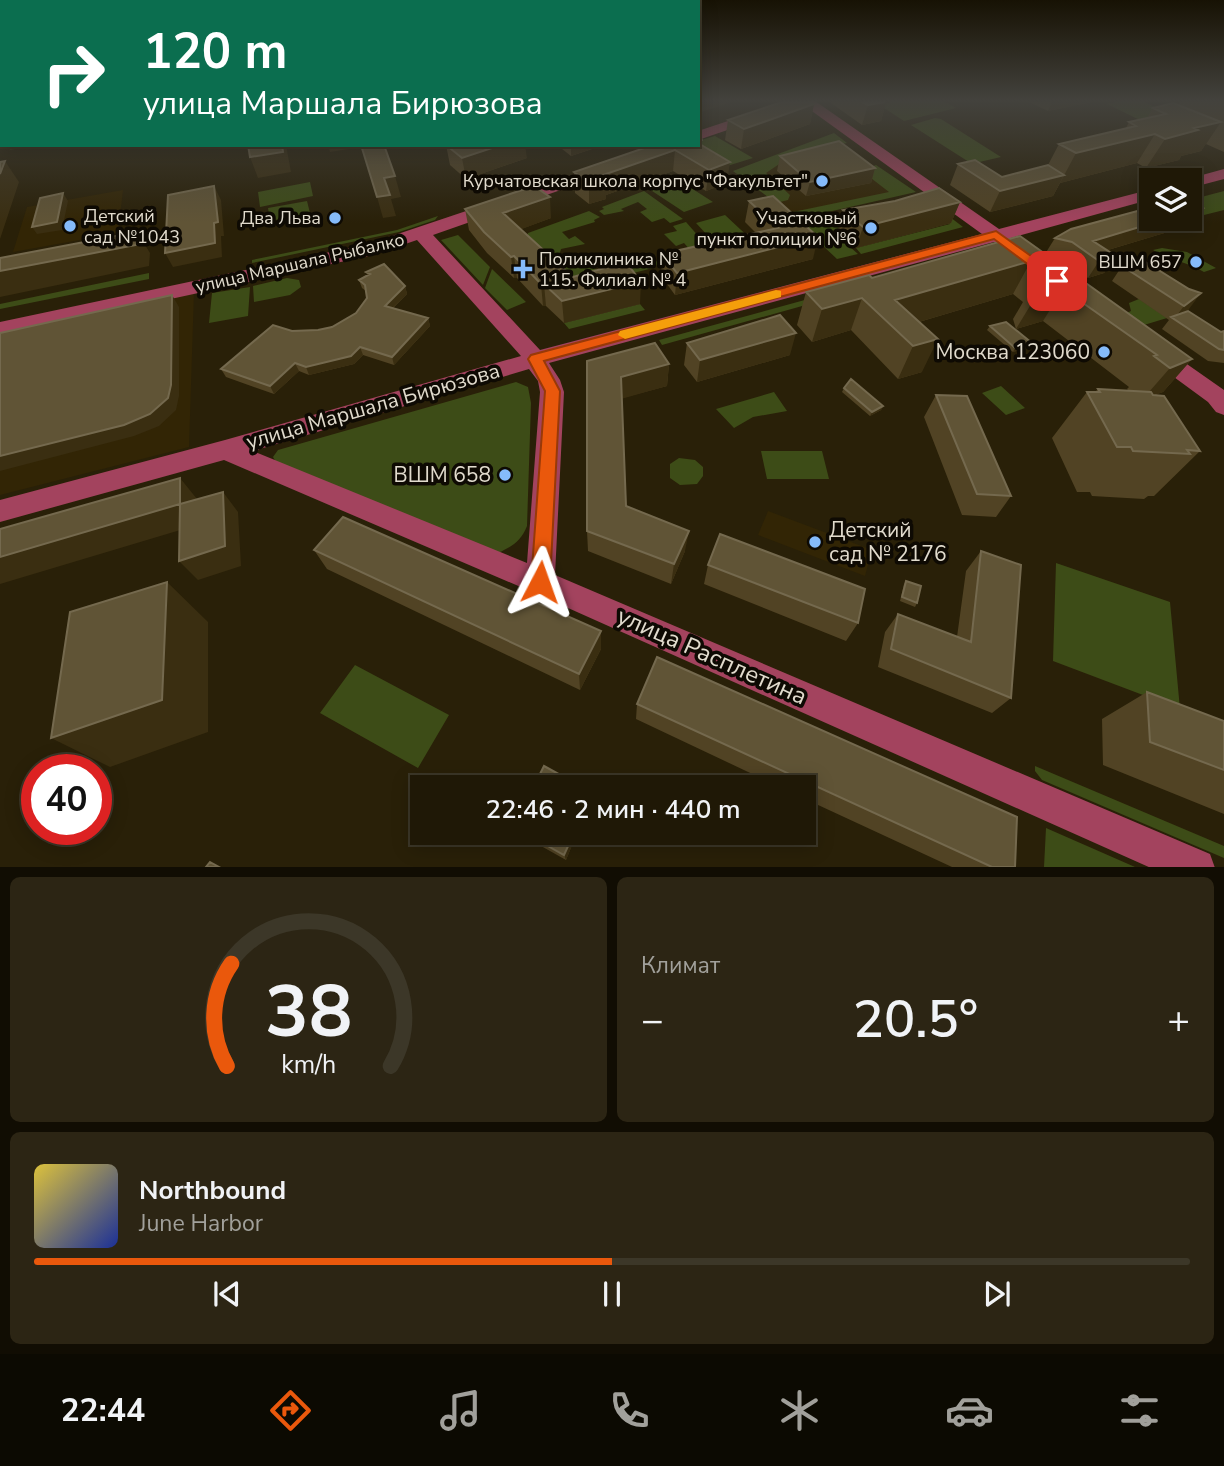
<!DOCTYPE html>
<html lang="ru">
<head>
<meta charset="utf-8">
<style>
  body { margin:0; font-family:"Nunito Sans",sans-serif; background:#2c2514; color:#f1f3f6; height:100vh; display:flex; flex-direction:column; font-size:26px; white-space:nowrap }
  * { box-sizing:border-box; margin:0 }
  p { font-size:23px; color:#a1a09b }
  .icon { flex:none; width:38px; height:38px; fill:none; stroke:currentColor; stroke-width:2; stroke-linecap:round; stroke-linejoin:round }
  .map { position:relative; height:867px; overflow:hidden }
  .sheet { display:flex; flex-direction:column; gap:10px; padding:10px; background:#110d03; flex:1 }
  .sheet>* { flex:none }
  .hud { position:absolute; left:0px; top:0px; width:700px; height:147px; box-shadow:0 4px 18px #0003,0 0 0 2px #3c3728; background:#0b6e4f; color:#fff; overflow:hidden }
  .tools { position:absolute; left:1139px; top:168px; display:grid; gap:14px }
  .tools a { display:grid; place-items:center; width:63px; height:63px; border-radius:0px; background:#1f1806; box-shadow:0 4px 18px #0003,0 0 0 2px #3c3728; font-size:35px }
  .speed { position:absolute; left:21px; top:754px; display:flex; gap:14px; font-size:35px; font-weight:700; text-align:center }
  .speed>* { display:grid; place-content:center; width:91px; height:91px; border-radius:50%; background:#1f1806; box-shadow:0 4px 18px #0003,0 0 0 2px #3c3728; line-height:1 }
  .speed .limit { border:10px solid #d22; background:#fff; color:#111 }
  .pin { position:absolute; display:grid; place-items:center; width:60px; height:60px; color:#fff; margin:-30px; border-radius:14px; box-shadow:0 4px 10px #0006 }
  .me { position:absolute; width:77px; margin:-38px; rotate:4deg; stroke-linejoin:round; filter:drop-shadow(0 0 5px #0008) }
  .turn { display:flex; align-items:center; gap:24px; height:147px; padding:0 28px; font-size:32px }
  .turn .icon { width:91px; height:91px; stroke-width:2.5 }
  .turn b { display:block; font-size:49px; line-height:60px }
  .big { font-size:52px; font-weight:600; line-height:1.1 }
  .sheet .card { flex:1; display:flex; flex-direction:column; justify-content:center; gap:10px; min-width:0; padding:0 24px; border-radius:10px; background:#2c2514 }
  .sheet .dial { align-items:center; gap:0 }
  .dial svg { height:182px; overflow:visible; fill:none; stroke:#3c3728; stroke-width:7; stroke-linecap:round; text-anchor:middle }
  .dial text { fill:#f1f3f6; stroke:none }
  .song { display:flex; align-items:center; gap:21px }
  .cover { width:84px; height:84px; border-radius:10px; background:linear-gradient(135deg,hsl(50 70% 55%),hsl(230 70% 35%)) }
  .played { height:7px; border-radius:4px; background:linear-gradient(90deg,#ea580c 50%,#3c3728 50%) }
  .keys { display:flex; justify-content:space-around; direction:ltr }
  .heat { display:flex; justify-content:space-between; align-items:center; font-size:38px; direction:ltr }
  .sheet .tiles { flex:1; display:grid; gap:10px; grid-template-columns:1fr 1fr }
  .card:last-child { grid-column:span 2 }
  .trip { position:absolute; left:410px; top:775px; width:406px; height:70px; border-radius:0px; background:#1f1806; box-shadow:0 4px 18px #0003,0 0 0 2px #3c3728; font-weight:600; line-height:70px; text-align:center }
  .menu { display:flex; height:112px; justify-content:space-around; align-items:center; background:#0c0a02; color:#a1a09b }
  .menu .icon { width:49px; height:49px }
  .menu .on { color:#ea580c }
  .menu b { font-size:32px; color:#f1f3f6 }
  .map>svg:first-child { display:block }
</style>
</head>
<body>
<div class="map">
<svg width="1224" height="868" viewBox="0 0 1224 868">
  <rect width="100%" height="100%" fill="#292008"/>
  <path fill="#322505" d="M830,136L906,191L794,216L770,195L736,171Z
    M123,190L118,233L13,252L27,207Z
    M194,292L189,447L0,495V335Z
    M768,511L872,550L865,576L758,535Z"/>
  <path fill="#3d4c17" d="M893,101H944L956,108L904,121L881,106Z
    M1119,101H1142L1175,116L1148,124L1107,104Z
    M935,118L941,119L1001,157L975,163L969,162L911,125Z
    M834,133L847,143L794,154L766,173L790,195L788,200L776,203L733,171Z
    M715,136L753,158L727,166L698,145V141Z
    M876,165L916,192L797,219L788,213L889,192L867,175L868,168Z
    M677,179L713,202L684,212L649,189Z
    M310,182L313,196L260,207L258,192Z
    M644,191L683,219L670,223L664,218L652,222L640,212L647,209L638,202L621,209L624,211L604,215L599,211L604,209L602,207Z
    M1224,191V210L1200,216L1190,212V200Z
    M307,201L310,213L270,221L268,208Z
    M937,207L963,227L861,254L856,248L950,224Z
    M589,211L600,217L594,220L595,222L562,232L569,239L575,236L585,244L561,249L559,256C546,259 537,246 527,237L528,233Z
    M725,215L755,243L722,251L696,223Z
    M438,216L435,220L399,232L252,263V260L397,230Z
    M840,217L850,225L832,231L858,254L837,259L804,228L806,225Z
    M686,222L714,254L658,267L654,262L692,252L684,243L676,246L664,234L677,231L673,226Z
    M458,235L490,267L483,285L441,240Z
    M1162,248L1187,252L1216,268L1204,272C1187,262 1169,260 1153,250Z
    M593,253L602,262L592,265L600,274L639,263H649L653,268L582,286L556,263V260L560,259C575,267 581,256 593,253Z
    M492,269L526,302L507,310L485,288Z
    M149,273V279L0,309V304Z
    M287,278L299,280L301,287L290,295L254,302L253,286Z
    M250,287L248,316L209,323L212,293Z
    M841,290L845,294L662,345L659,340Z
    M1139,299L1167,318L1144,325L1127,313L1131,311L1129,303Z
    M640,304L645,310L569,329L564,323Z
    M516,382L528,387L531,403L527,526C521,541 513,546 498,553L277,464L273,457L278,450Z
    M1001,386L1025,408L1006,415L982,393Z
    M774,392L787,411L753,417L734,428L716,409Z
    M761,451H822L829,479H767Z
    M679,458L695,460L703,467V476L697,484L680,485L670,478V464Z
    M1056,563L1170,602L1180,709L1053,661Z
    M355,665L449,715L418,768L320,713Z
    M1035,766L1224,846V858L1042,780L1035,771Z
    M1046,828L1135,867H1044Z"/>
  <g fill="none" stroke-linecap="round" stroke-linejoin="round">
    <path fill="#a3435e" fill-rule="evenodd" d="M0,101H2L0,107Z
      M798,101H815L999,229L1152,189V199L1011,238L1009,244L1003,246L994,242L549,363L560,380L564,392L555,575L1210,854L1215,868H1151L530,591L224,460L0,522V500L225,440L521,356L417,240L373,255L0,336V322L368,244L606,164L612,166L614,169L612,172L433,235L540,350L982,234ZM529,369L538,381L540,392L527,563L253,451Z
      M758,111L765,115L763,118L698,140V131Z
      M1224,169V179L1190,188V180H1184Z
      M1156,346L1164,348L1224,390V415L1216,412L1208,402L1148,358L1145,353L1148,348Z"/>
  </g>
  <path fill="#514324" d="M831,102H886L881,121L862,125L831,103Z
    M1029,102H1092L1048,111Z
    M1180,102H1224V152L1206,144L1219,124L1201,151L1181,156L1179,160L1146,168L1137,163L1060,183L1053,196L990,212L950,185L958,164L1002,177L1048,165L1059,144L1126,128L1129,122L1147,118L1153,108L1178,105Z
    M814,104L810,124L741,149L725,140L728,120Z
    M702,140V145L727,183L706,191L673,171L606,195V199L589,204L575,193L574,172Z
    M446,145L527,158L466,179L450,165Z
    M557,145H592V149L571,156Z
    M780,156L875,168L871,183L806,196L777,171Z
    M749,201L813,259L675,295L661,276L662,254L756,233L745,222Z
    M960,202L951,223L856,248L837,232L843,210Z
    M465,209L551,218L521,229L573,277L640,304L564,323L546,306H543L517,278H514L487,253L469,230Z
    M1191,225L1108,250L1116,256L1104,273L1088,278L1061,260L1048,256L1192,359L1163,392L1154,395L1200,451L1154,496H1148L1144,499L1092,496L1090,492H1077L1052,438L1087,392H1095L1098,389L1129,391L1127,389L1129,387L1043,321L1016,329L1013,319L1023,302L1013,294L919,322L922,372L898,379L851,330L812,342L797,325L806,292L872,278L1045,254L1055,238Z
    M1122,266L1189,309L1183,313L1221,332L1224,331V363L1208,361L1162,329L1169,320L1112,281Z
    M366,272L405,286L407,294L393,308L428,318L430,326L394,365L363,355L354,364L309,375L299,371L274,394L226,377L221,369L292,331L318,330L332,327L356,313L367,298L366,291L362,288L359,280L368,276Z
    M990,326L1030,347L1013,352L987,330Z
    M687,343L790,355L697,382L684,365Z
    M587,361L669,364L667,386L622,398L626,506L685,551L671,584L588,551L587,531Z
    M844,388L883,406L881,410L870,416L842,392Z
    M936,395L1011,496L996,517L962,515L924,417Z
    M314,550L601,649L580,690L327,569Z
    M981,551L1011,698L992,713L878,667L885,632L898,614L957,637L966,571Z
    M708,565L858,623L846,641L704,584Z
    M906,581L917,603L915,607L900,601L904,584Z
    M1147,692L1224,721V814L1103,765L1102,719Z
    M637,704L1015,867H952L803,798V788H782L636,719Z
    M518,833H577L566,860Z"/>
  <path fill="#3a2e11" d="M698,102H732L698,113Z
    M886,102L881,121L862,125L868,105Z
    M1052,102H1092L1048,111Z
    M814,104L810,124L741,149L744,129Z
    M1221,122L1201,151L1181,156L1179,160L1146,168L1165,139L1194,128Z
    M1155,134L1137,163L1060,183L1076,153Z
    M7,145H36L10,150Z
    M282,145H286L291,172L258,178L250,157Z
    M328,145H362V147L330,152Z
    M501,145H525L527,158L466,179L462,158Z
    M571,145H592V149L571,156Z
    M675,150L673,171L606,195V199L589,204V183L603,175Z
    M5,161L19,182L0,239V174Z
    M730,162L727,183L706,191L709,170Z
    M875,168L871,183L806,196L810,182Z
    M1064,175L1053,196L990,212L1000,191Z
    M395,176L401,197L391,199L396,216L383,218L377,197L384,178Z
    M214,186L221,200L224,236H221L222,257L173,267L165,253L214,223Z
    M63,193L68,201L62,230L37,234L32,227Z
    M550,197L551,218L506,235L503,213Z
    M960,202L951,223L856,248L863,227Z
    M1203,208L1191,225L1091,255L1093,241L1166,219H1190V212Z
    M137,232L150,253L149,266L0,297V271Z
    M818,237L813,259L675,295L677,273Z
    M514,256L517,278H514L511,257Z
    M1116,256L1104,273L1088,278L1099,261Z
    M1031,261L1013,294L895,329V300Z
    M641,282L640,304L564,323L562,301Z
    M541,284H544L546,306H543Z
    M405,286L407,294L387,313L385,306Z
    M1063,289L1043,321L1016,329L1036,296Z
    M1201,293L1189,309L1174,319L1184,306Z
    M172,295L179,307V396L176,410L159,426L134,436L0,471V456Z
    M862,298L851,330L812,342L822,309Z
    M428,318L430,326L394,365L392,357Z
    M796,333L790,355L697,382L700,360Z
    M938,339L922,372L898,379L913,346Z
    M1032,343L1030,347L1013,352L1015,348Z
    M360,347L363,355L354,364L309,375L306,367Z
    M1192,359L1163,392L1142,400L1170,368Z
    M295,363L299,371L274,394L270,386Z
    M669,364L667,386L621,399V377Z
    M883,406L881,410L870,416L872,412Z
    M180,478L197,499V525L0,584V557Z
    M223,492L238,512L241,566L198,580L179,561Z
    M689,531L685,551L671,584L674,564Z
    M167,582L208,622V732L110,767L51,738Z
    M601,631V649L580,690L579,674Z
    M574,833H577L566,860L564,855Z"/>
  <path fill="#605436" stroke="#74694e" stroke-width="2" d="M782,102H808L814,104L744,129L728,120Z
    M862,102H885L868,105Z
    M1173,103L1221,122L1194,128L1198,130L1165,139L1155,134L1076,153L1059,144L1136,126L1129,122L1166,114L1153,108Z
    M2,113V128L0,129V118Z
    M698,130L702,140L698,142Z
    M839,141L875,168L810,182L780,156Z
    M698,143L730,162L709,170L675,150L603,175L605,178L589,183L574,172L653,145H698Z
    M248,145H282L283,152L250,157Z
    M361,145H384L395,176L384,178L390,195L377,197Z
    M446,145H501L462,158Z
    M975,160L1002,177L1048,165L1064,175L1000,191L958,164Z
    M5,161L0,174V162Z
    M214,186L218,222L214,223L215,243L165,253L168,195Z
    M534,186L550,197L503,213L573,277L626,262L641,282L562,301L544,284H541L514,256L511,257L484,232L465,209Z
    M939,188L960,202L863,227L843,210L895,201Z
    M63,193L57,222L32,227L40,198Z
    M773,196L818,237L677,273L662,254L778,228L749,201Z
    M1190,200L1203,208L1190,212Z
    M1152,207V219H1166L1093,241L1116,256L1099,261L1072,242L1055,238L1071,229Z
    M137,232L136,245L0,271V258Z
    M1020,236L1192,359L1170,368L1154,356L1157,355L1063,289L1036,296L1032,287L1055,279L1031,261L895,300L938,339L913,346L862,298L822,309L806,292L869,275L872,278Z
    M1144,261L1189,289L1201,293L1184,306L1122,266Z
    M384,264L405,286L385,306L428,318L392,357L360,347L351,356L306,367L295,363L270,386L221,369L273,325L292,331L318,330L332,327L356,313L367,298L365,285L359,280L370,274L366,272Z
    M172,295L171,385L168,398L150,414L124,425L0,456V333Z
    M1188,311L1221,332L1224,331V350L1219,349L1171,317Z
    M780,315L796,333L700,360L687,343Z
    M1006,322L1032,343L1015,348L990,326Z
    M655,343L669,364L621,377L626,506L689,531L674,564L587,531V361Z
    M851,379L883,406L872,412L844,388Z
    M1098,389L1151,392L1153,395L1164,396L1200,451L1187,450L1190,454L1133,451L1131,447H1117L1087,392H1100Z
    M936,395L967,396L1011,496L977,494Z
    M180,478V504L0,557V529Z
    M223,492L225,546L179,561L180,504Z
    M343,517L601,631L579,674L314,550Z
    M720,534L865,589L858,623L708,565Z
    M981,551L1021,565L1011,698L891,649L898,614L971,642Z
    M906,581L921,586L917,603L902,597Z
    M167,582L162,700L51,738L70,612Z
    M657,657L1017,817L1015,867H992L637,704Z
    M1147,692L1224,721V770L1150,742Z
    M544,766L584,788H533Z
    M525,833H574L564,855Z
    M210,862L219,867H206Z"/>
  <linearGradient id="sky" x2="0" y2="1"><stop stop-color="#171204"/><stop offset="0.45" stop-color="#43423d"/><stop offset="1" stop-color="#43423d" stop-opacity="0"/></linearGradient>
  <rect width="1224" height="223" fill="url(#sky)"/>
  <path fill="#ea580c" stroke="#983908" stroke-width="2" d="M996,231L1062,278V283H1053L994,239L544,361L560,391L550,582L547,588L540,590L534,588L531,582L545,391L528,359L531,355Z"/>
  <path fill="#f59e0b" d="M776,290L781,291V297L625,339L618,335L620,331Z"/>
  <g fill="#85bbfb" stroke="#0e0a03" stroke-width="2.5">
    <circle cx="822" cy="181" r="7"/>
    <circle cx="335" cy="218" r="7"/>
    <circle cx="70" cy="226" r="7"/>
    <circle cx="871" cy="228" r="7"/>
    <circle cx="1196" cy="262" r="7"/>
    <path d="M519.5 258.5h7v7h7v7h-7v7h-7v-7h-7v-7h7z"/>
    <circle cx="1104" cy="352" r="7"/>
    <circle cx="505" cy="475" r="7"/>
    <circle cx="815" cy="542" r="7"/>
  </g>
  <g text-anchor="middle" stroke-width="7" stroke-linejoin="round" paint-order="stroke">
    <g font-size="18" fill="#e1dbcd" stroke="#0e0a03" text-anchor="end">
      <text x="808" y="187">Курчатовская школа корпус "Факультет"</text>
      <text x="84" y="222" text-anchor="start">Детский<tspan x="84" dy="21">сад №1043</tspan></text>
      <text x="321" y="224">Два Льва</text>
      <text x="857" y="224">Участковый<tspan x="857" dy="21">пункт полиции №6</tspan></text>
      <text x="539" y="265" text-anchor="start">Поликлиника №<tspan x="539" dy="21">115. Филиал № 4</tspan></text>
      <text x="1182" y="268">ВШM 657</text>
    </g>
    <g font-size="18" fill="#e1dbcd" stroke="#0e0a03">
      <text transform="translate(300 263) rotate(-13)" y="6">улица Маршала Рыбалко</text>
    </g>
    <g font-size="21" fill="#e1dbcd" stroke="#0e0a03" text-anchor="end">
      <text x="1090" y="359">Москва 123060</text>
      <text x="491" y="482">ВШM 658</text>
      <text x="829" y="537" text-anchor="start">Детский<tspan x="829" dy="24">сад № 2176</tspan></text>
    </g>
    <g font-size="21" fill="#e1dbcd" stroke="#0e0a03">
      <text transform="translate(373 406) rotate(-16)" y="7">улица Маршала Бирюзова</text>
    </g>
    <g font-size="24" fill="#e1dbcd" stroke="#0e0a03">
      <text transform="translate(712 656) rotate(24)" y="8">улица Расплетина</text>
    </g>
  </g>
</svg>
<div class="tools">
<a><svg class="icon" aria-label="layers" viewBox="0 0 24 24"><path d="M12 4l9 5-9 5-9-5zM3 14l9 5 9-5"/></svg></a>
</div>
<div class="speed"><div class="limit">40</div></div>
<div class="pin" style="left:1057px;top:281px;background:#d93025"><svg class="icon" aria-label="arrive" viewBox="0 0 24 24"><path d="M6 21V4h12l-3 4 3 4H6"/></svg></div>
<svg class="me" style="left:540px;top:582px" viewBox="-20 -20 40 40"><path d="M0-17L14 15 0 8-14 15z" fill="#ea580c" stroke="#fff" stroke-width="4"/></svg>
<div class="trip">22:46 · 2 мин · 440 m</div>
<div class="hud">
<div class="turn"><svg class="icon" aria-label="right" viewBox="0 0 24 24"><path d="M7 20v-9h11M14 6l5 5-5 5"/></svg><div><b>120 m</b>улица Маршала Бирюзова</div></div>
</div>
</div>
<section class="sheet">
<div class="tiles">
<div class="card dial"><svg viewBox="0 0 100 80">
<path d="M14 69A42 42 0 1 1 86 69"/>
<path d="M14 69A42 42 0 0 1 16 24" stroke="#ea580c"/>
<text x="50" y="56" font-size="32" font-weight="700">38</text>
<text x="50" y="72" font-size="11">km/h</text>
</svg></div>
<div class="card"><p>Климат</p>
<div class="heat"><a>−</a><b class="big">20.5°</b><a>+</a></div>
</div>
<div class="card">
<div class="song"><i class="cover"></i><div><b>Northbound</b><p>June Harbor</p></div></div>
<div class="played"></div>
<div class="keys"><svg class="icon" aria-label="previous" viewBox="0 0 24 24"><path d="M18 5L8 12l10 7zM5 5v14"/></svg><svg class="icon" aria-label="pause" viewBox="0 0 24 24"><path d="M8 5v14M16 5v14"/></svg><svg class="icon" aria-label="next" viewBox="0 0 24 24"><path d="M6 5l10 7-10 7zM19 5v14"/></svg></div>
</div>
</div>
</section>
<nav class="menu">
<b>22:44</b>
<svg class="icon on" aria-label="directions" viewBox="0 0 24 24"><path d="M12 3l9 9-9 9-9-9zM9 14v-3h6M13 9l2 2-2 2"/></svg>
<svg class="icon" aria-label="music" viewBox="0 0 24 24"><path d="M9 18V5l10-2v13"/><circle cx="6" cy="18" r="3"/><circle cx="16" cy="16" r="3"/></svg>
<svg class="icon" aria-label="phone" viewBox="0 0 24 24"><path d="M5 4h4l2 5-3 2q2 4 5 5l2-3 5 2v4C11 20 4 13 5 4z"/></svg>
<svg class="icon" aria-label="climate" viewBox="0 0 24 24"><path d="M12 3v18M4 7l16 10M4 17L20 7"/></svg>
<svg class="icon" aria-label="car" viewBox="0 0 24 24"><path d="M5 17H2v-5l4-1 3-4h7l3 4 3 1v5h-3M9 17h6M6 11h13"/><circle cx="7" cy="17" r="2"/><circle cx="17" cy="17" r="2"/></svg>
<svg class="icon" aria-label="filters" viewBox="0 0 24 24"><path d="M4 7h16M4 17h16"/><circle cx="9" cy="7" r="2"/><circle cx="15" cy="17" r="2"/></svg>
</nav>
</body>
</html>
